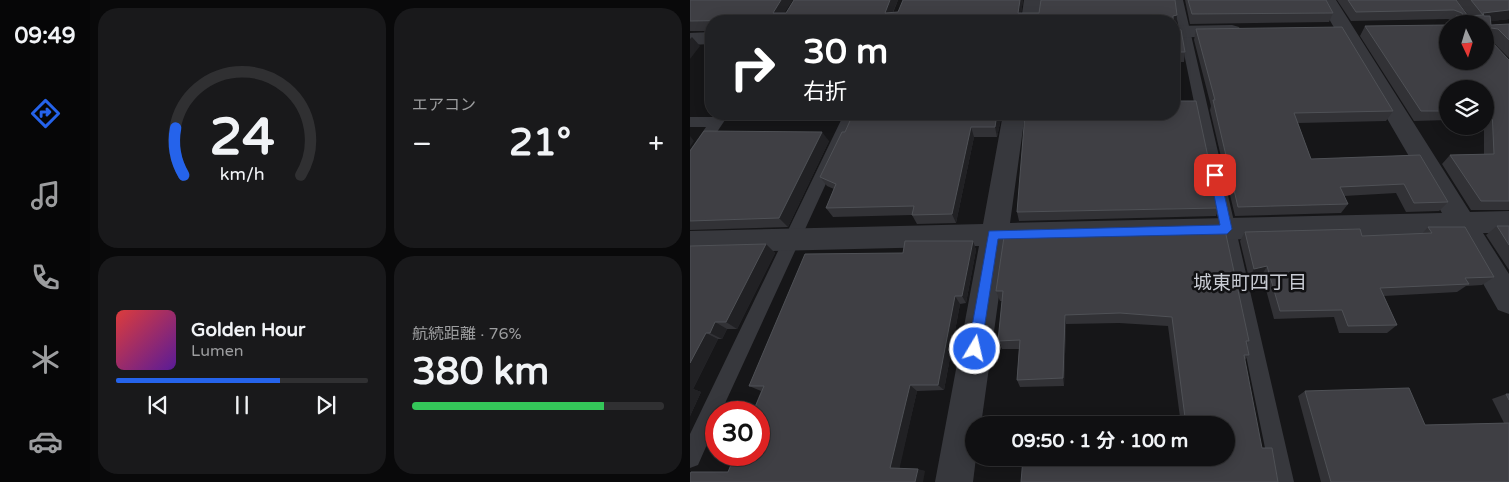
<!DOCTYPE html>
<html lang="ja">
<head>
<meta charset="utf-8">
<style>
  body { margin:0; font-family:"Varela Round","Noto Sans JP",sans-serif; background:#19191b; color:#f1f3f6; height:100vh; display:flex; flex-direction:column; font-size:19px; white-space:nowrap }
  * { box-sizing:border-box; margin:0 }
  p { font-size:16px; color:#9c9d9f }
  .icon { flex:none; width:28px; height:28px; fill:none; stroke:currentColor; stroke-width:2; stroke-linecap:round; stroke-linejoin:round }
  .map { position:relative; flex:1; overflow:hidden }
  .panel { display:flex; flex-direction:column; gap:8px; padding:8px; background:#09090a; width:600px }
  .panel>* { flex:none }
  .banner { position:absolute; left:15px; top:15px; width:475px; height:105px; border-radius:20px; box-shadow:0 2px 12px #0003,0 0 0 1px #303032; background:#202124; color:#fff; overflow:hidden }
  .needle { width:32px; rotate:176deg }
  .tools { position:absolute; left:749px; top:15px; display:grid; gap:10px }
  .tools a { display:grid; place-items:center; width:55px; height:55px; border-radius:50%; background:#101012; box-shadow:0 2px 12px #0003,0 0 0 1px #303032; font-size:25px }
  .speed { position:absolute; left:15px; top:401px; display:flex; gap:10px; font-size:25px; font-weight:700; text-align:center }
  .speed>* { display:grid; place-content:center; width:65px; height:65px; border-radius:50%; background:#101012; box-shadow:0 2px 12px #0003,0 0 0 1px #303032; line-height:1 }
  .speed .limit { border:8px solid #d22; background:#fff; color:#111 }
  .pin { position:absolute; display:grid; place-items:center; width:42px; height:42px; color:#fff; margin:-21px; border-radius:10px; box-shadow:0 2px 8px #0006 }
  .me { position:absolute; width:55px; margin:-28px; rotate:9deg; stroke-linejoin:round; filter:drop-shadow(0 0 4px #0008) }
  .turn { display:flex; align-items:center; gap:18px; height:105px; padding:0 15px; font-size:22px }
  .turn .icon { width:65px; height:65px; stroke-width:2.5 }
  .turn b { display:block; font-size:35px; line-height:42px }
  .big { font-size:38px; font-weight:700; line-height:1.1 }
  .panel .tile { flex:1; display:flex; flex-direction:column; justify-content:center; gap:8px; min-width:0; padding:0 18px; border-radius:20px; background:#19191b }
  .panel .dial { align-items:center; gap:0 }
  .dial svg { height:130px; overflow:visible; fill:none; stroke:#303032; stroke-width:7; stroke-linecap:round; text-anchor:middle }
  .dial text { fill:#f1f3f6; stroke:none }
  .song { display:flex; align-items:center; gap:15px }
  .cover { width:60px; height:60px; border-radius:8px; background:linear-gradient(135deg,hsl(0 70% 55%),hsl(270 70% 35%)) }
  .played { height:5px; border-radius:2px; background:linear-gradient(90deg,#2563eb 65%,#303032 65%) }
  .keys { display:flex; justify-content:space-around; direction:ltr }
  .heat { display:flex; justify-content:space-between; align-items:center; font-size:28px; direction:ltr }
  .charge { height:8px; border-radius:4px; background:linear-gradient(90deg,#34c759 76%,#303032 0) }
  .panel .tiles { flex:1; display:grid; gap:8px; grid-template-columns:repeat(2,1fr) }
  .trip { position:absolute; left:275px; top:416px; width:270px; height:50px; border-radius:25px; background:#101012; box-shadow:0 2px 12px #0003,0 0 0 1px #303032; font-weight:700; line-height:50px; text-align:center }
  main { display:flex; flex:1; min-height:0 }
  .dock { display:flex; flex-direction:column; width:90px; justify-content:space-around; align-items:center; background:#060607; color:#9c9d9f }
  .dock .icon { width:35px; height:35px }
  .dock .selected { color:#2563eb }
  .dock b { font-size:22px; color:#f1f3f6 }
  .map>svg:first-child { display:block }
</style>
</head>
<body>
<main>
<nav class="dock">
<b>09:49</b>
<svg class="icon selected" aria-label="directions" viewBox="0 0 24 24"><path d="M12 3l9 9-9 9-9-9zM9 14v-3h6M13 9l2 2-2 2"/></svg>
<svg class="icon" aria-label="music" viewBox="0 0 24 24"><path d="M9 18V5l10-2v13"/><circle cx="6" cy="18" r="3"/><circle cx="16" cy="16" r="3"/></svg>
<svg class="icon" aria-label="phone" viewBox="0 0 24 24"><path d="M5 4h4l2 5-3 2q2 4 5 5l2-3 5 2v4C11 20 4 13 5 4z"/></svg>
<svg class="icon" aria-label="climate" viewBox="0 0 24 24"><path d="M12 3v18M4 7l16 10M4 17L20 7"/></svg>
<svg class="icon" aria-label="car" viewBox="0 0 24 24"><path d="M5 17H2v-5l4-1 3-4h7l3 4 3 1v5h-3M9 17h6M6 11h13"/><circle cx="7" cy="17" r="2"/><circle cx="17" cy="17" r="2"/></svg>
</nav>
<section class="panel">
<div class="tiles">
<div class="tile dial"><svg viewBox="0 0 100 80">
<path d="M14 69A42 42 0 1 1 86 69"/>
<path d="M14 69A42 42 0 0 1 9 40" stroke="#2563eb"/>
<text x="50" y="56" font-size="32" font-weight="700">24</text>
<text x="50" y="72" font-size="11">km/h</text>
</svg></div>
<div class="tile"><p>エアコン</p>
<div class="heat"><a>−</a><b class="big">21°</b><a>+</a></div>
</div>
<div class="tile">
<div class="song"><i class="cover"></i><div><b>Golden Hour</b><p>Lumen</p></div></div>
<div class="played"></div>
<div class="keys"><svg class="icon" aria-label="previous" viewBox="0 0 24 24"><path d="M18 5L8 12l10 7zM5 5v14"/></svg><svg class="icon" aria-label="pause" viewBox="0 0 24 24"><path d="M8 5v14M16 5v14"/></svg><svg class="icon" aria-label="next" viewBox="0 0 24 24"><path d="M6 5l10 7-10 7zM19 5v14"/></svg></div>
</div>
<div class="tile"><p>航続距離 · 76%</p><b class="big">380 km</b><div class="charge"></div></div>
</div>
</section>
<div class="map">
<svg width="819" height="482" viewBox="0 0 819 482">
  <rect width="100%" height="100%" fill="#161618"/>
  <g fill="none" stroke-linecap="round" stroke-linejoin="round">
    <path fill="#37383d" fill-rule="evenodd" d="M483,0H493L604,482H582Z
      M25,114H39L5,165L0,166V150L16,127H0V117H23Z
      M154,114H168L31,412H26V424L8,465L0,468V434Z"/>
    <path fill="#37383d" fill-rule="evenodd" d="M334,0H352L349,21H331Z
      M628,0H646L780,212L819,211V233H793L819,274V314L808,310L765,234L316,245L291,425H284V458H286L283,482H245L289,246L0,253V231L293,224L313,114H335L320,223L752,213Z
      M542,25L549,27L551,31L549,35L484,38V26Z
      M21,32V44L0,45V33Z"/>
  </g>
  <path fill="#323236" d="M0,0L95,13H96L104,0H208L203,13L208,12L213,0H333L331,13L487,15L486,24L484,25V21H21V31H0Z
    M495,0H636L643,13L639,22L500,24Z
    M647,0H766L778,16H779L766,0H819V19L801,21V25L819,24V58L801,40V41L819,60V210H781L752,164L760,155L794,154V126H795V89H758V120L724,121L670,36L675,26L758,25L795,24H761L763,21L758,19L661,21Z
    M484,29L495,52L494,62H484Z
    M506,29L703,111L696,121L608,123L621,159L730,155L758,202L749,211L716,212L706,193L654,196L658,204L651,213L545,216L520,110L521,106L504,40Z
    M163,114H312L307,137H284L266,223L227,224L222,215L143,217L136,208L144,189L137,186L130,177L155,132Z
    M139,141L98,227L0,230V151Z
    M529,208L526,216L329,221L327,212Z
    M807,226H819V270L796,235Z
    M738,227L804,277L792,285L776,286L767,292L694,296L707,325L697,333H649L644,317L584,319L572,275L559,278L550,241L555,232L672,236L732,234Z
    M314,237L559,341L557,344L559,355L555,360L536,458V425H491L478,326L429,323L376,324L374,386L330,387L327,380L329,349H312L308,341L312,301H310L306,291Z
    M283,241L286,250L276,303L270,304L254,390L227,391L209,468L235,471L38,472L71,391L59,386L213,253Z
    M76,244L85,253L47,329H37L32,339H28L3,389L11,392L0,416V246Z
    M615,391L735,425L814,423L802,399L816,394H819V482H631L608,396Z"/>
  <path fill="#212124" d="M91,0H103L90,20L83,13Z
    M200,0H208L199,21L195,13Z
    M330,0H333L330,21L328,13Z
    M819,10V19L787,23L793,13Z
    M487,15L486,24L484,25L483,16Z
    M2,37L10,46L0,59V39Z
    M307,114H312L307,137L305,127Z
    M281,127L284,137L266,223L262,214Z
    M132,132L139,141L98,227L89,218Z
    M0,136L4,141L0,147Z
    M283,241L286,250L276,303L272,296Z
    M76,244L85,253L47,329L36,322Z
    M577,266L572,275L559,278L564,269Z
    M265,296L270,304L254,390L248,385Z
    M375,315L376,324L374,386L373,378Z
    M25,322L37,329L32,339L20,333Z
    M16,333L28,339L3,389L11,392L0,416V363Z
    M220,385L227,391L209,471L200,468Z
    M228,469L235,471L233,482H225Z"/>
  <path fill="#3f3f44" stroke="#4f5156" d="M0,0H91L83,13H96L104,0H200L195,13L208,12L213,0H330L328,13H349L351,0H485L487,15L483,16V21H125L126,19L0,21Z
    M498,0H636L643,13L502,14Z
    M658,0H766L778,16L793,15L781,0H819V10L793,13L794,16H800L801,25L819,24V40L808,29L801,28V41L819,60V201H791L760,155L804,154L802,110H795V89H758V111H731L675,26L758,25V61H795V24H765L766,16H773L772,13L764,10L666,12Z
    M652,27L703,111L604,113L621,159L730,155L758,202L724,203L714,184L650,187L658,204L548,207L523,100H525L506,29Z
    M484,29L491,30L495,52H484Z
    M484,101H506L529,208L327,212L335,114H484Z
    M163,114H307L305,127H281L262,214L222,215L224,206L136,208L146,184L130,177L152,132H155Z
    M14,131L132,132L89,218L0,221V151Z
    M807,226H819V245Z
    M738,227H775L804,277L775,278L779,284L690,288L707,325L658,326L652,310L590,311L577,266L564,269L555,232L670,229L672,236L742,233Z
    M535,230L559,341H556L559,355H554L572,448H582L588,482H331L333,458H536V425H496L482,317L430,313L375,315L373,378L327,380L330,340L308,341L313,291H306L314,237L325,235Z
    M215,241H283L272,296H265L248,385H220L200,468L228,469L225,482H0V474L1,472H38L45,455H69V412H63L74,386H59L115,254L213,253Z
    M76,244L36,322H25L20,333H16L0,363V246Z
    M719,388L735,425L819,423V482H641L615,391Z
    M816,394H819V400Z"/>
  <path fill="#2563eb" stroke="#184099" d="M525,171L530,175L542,229L537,234L308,239L291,349L289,353L285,355L280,353L278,349L299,231L530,225L520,175Z"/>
  <g text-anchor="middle" stroke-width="5" stroke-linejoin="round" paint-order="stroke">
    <g font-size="19" fill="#c9ccd4" stroke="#111113">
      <text x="560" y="289">城東町四丁目</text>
    </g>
  </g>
</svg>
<div class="tools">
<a><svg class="needle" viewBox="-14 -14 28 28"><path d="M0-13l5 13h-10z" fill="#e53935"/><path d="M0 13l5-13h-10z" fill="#9c9d9f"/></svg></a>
<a><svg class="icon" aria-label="layers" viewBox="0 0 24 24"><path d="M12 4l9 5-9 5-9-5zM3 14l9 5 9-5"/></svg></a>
</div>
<div class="speed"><div class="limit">30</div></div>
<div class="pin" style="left:525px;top:175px;background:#d93025"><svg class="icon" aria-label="arrive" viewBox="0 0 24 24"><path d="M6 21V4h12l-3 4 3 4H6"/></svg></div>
<svg class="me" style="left:285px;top:349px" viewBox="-20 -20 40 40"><circle r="17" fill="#2563eb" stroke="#fff" stroke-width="3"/><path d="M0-11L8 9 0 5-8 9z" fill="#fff"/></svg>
<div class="trip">09:50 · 1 分 · 100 m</div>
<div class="banner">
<div class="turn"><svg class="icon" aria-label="right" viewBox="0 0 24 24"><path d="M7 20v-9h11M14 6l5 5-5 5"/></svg><div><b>30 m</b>右折</div></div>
</div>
</div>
</main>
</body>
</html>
